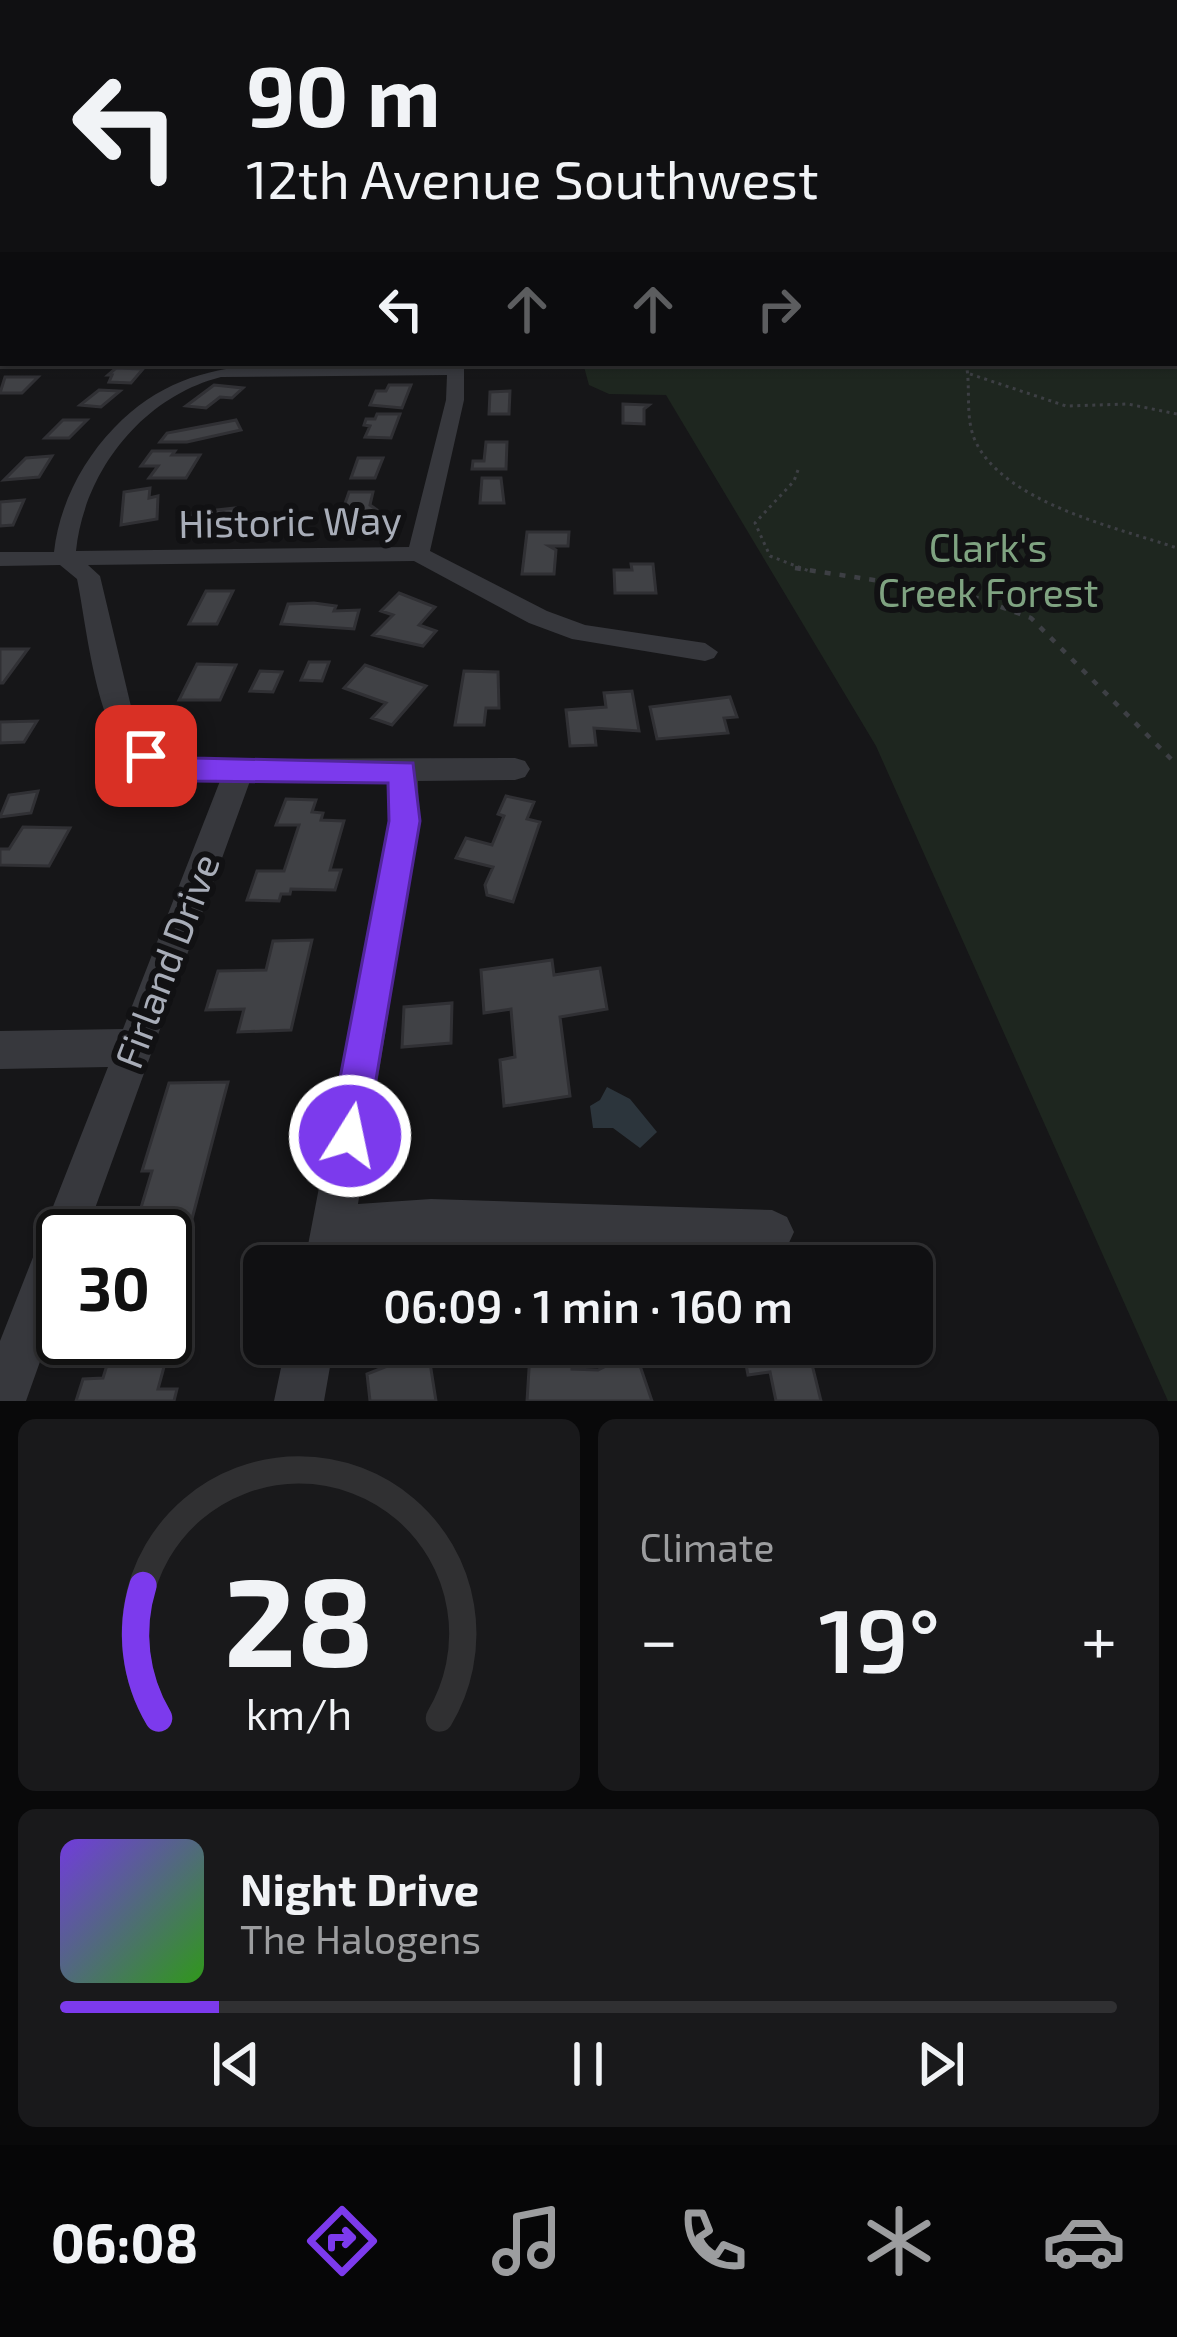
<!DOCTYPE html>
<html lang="en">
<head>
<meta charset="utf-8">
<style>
  body { margin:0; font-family:"Exo 2",sans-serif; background:#19191b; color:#f1f3f6; height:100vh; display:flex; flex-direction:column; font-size:45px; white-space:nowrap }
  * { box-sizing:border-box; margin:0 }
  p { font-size:39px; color:#9c9d9f }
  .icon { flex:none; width:66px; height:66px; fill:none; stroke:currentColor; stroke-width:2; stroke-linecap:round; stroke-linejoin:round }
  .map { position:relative; height:1401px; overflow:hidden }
  .details { display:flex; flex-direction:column; gap:18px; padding:18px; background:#09090a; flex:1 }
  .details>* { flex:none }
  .hud { position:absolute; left:0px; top:0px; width:1179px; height:366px; box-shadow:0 3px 9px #0004,0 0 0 3px #303032; background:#101012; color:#f1f3f6; overflow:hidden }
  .speed { position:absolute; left:36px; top:1209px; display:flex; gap:24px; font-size:60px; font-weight:700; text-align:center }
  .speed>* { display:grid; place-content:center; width:156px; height:156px; border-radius:50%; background:#101012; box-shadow:0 3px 9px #0004,0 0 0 3px #303032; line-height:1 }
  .speed .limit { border:6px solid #111; border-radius:18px; background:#fff; color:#111 }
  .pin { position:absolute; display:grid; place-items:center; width:102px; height:102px; color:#fff; margin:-51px; border-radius:24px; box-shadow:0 6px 18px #0006 }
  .me { position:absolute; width:132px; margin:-66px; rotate:10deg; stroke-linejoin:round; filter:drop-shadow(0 0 9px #0008) }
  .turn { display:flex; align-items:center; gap:42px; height:252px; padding:0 48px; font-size:54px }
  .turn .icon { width:156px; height:156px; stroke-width:2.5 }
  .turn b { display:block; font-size:84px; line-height:102px }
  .lanes { display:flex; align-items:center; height:114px; padding:0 48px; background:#0003; justify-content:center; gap:60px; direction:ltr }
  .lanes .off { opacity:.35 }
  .big { font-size:90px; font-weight:600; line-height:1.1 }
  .details .tile { flex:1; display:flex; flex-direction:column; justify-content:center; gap:18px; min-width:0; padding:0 42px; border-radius:18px; background:#19191b }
  .details .dial { align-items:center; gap:0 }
  .dial svg { height:312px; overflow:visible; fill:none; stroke:#303032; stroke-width:7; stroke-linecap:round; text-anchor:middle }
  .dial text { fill:#f1f3f6; stroke:none }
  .song { display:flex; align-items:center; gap:36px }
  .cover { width:144px; height:144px; border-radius:18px; background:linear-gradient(135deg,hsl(260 70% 55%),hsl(110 70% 35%)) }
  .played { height:12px; border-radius:6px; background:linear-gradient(90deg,#7c3aed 15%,#303032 15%) }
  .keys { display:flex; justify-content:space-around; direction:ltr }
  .heat { display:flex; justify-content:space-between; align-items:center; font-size:66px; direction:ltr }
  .details .tiles { flex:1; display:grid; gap:18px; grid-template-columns:1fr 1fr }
  .tile:last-child { grid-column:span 2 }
  .trip { position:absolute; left:243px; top:1245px; width:690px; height:120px; border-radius:18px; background:#101012; box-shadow:0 3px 9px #0004,0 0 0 3px #303032; font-weight:600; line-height:120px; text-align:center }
  .tabs { display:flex; height:192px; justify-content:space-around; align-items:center; background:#060607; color:#9c9d9f }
  .tabs .icon { width:84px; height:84px }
  .tabs .active { color:#7c3aed }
  .tabs b { font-size:54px; color:#f1f3f6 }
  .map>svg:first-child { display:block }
</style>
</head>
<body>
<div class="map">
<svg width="1177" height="1401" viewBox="0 0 1177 1401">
  <rect width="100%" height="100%" fill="#161618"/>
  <path fill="#1e261f" d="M1177,351V1401H1168L876,746L666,395L609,394L589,385L583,363H1176Z"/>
  <path fill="#2c353c" d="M607,1087L630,1099L657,1132L640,1148L613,1128H593L590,1106L600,1100Z"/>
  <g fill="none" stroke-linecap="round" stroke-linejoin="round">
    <path fill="#2c353c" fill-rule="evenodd" d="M1176,340H1177V354H1176Z"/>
  </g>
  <path fill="#404145" stroke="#303034" stroke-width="3" d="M116,368L143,369L131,383L109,382L112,375H108Z
    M5,377H38L22,393H0Z
    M214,385L243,388L232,398L220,397L206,408L186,406Z
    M389,385H411L402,408L370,405L376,391H386Z
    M99,390L120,391L101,407L80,405Z
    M510,391L509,414H489L490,392Z
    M623,404L649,405L644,409V424L623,423Z
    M377,414H400L391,438L365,437L370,426L364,425L366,419H375Z
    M63,420H87L69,438H45Z
    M236,420L241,430L187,442H160L167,433Z
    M486,442H507L506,469H472L473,461H484Z
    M152,451H175L172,455H200L186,478H149L158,466H141Z
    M52,456L39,477L4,480L26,458Z
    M358,458H383L375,478H351Z
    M482,478H501L504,503H480Z
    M150,488L149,498L158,496L157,519L121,525L124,492Z
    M349,492H373L370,505L377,510L374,524H326L331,512H342Z
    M24,500L13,525L0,526V502Z
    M235,508L233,520L257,517L256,527L231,531L232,522L186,528L189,513Z
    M527,532H569L568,546H549L556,550L554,574H522Z
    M631,564H653L656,593H615L614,570H632Z
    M206,591H233L217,624H189Z
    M399,593L435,607L419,625L436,631L423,646L373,635L393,615L381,611Z
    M314,603L336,606L334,611L359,610L354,629L281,624L288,604Z
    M0,649H28L3,683H0Z
    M309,662H329L322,681L301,680Z
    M197,664L236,665L220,700H179Z
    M365,665L426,686L392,725L372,718L386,703L344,688Z
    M260,671L282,672L273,692L250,691Z
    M464,671L498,672L499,708H486L484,725H455Z
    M632,691L639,731L594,728L596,745L570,746L566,710L606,707L604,693Z
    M730,697L737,717L724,718L728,733L657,739L650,707Z
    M37,721L24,742L0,743V722Z
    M38,791L31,813L0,817L9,795Z
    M506,796L534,802L527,819L540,822L513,902L487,895L485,885L493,867L456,858L466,838L492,845L504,816L498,814Z
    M286,799L316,800L312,812L323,813L321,820L344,821L330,870H341L335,890L291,889L290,894H281L279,901L247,900L257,871H284L299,825H276Z
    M23,827L70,828L49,866L0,865V849H9Z
    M312,940L291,1030L238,1032L244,1009L206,1010L218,971L266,970L273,941Z
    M552,960L554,975L600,968L607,1009L560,1017L570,1096L504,1106L500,1060L515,1057L511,1009L484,1013L481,970Z
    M452,1003L451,1043L402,1047L404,1007Z
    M228,1082L192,1219L137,1221L152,1171H142L169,1083Z
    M165,1275H189L158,1389H177L174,1401H76L83,1379L103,1378L114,1342H102L103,1338H165Z
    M742,1344H807L821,1401H776L770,1372L748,1375Z
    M428,1350L436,1401H370L367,1374Z
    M635,1351L652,1401H527L530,1353L572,1354V1369L598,1370Z"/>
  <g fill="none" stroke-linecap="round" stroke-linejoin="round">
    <path stroke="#3d3f44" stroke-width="3" stroke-dasharray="3 4.5" stroke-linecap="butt" d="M966,363C971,387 965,415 974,438C1000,502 1118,528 1177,548
      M970,374L1066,406L1128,404L1177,414
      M798,470L794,481L755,523L770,556L809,571"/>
    <path stroke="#3d3f44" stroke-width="4.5" stroke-dasharray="6 9" stroke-linecap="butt" d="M795,568L966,594L1031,618L1177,765"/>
    <path fill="#37383d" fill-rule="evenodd" d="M1176,200H1177V206H1176Z
      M3,246V256L0,257V247Z
      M1176,272H1177V280H1176Z
      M3,333V344L0,345V334Z
      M448,363H464V400L430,551L547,611L585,625L705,643L718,652L714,658L705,661L572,639L529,623L414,561L88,565L100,576L134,719L157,748L194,759L515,758L525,761L530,769L525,777L515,780L418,781L419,821L358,1204L431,1199L772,1210L787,1217L794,1232L787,1247L772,1254L431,1243L351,1248L348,1266H304L389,821L388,781H250L85,1236H63V1297L26,1401H0V1341L108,1067L0,1069V1031L123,1029L220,781C196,781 159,778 138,764C96,737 87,626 77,579L60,565L0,566V552H54C59,506 82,461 114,428C190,348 284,366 385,366C405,365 431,368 448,363ZM447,375L446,400L409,547L76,551C84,472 142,397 221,377Z
      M286,1344H334L324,1401H274Z"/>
  </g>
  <linearGradient id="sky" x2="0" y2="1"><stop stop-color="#0c0c0d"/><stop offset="0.48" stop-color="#363c48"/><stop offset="1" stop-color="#363c48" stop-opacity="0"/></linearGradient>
  <rect width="1177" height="378" fill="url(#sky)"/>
  <path fill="#7c3aed" stroke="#51269a" stroke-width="3" d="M146,745L194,758L413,763L420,821L364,1150L350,1156L335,1150L329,1136L389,821L388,783L194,781L136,764L132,756L136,748Z"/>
  <g text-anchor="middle" stroke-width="12" stroke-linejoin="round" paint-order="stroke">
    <g font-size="39" fill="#a8adb8" stroke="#111113">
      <text transform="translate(290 522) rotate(-1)" y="14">Historic Way</text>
      <text transform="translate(167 961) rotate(-69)" y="14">Firland Drive</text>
    </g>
    <g font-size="39" fill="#7fa381" stroke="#111113">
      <text x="988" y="562">Clark's<tspan x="988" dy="45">Creek Forest</tspan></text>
    </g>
  </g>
</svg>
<div class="speed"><div class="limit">30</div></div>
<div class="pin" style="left:146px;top:756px;background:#d93025"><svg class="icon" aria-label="arrive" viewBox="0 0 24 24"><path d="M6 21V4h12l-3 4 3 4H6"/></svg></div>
<svg class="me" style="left:350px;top:1136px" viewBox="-20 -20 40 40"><circle r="17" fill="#7c3aed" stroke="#fff" stroke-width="3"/><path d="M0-11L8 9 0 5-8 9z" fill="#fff"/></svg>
<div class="trip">06:09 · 1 min · 160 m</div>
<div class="hud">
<div class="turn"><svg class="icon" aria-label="left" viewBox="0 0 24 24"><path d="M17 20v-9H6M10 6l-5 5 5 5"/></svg><div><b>90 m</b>12th Avenue Southwest</div></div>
<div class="lanes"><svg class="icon" aria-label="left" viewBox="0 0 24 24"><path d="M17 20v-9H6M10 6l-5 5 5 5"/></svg><svg class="icon off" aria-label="ahead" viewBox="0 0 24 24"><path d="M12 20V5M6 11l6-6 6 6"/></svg><svg class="icon off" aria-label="ahead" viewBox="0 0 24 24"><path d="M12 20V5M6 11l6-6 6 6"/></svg><svg class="icon off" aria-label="right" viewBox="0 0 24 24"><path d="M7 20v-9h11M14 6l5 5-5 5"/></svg></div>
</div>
</div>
<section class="details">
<div class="tiles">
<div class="tile dial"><svg viewBox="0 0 100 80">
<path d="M14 69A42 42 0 1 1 86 69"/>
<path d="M14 69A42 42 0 0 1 10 35" stroke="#7c3aed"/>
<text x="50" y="56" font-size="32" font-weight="700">28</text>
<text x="50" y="72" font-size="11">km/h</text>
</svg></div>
<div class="tile"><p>Climate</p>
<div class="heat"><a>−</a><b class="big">19°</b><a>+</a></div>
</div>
<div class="tile">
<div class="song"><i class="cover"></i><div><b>Night Drive</b><p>The Halogens</p></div></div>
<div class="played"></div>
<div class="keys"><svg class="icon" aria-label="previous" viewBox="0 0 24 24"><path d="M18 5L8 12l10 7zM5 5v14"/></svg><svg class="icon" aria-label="pause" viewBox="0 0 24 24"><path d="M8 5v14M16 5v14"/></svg><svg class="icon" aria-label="next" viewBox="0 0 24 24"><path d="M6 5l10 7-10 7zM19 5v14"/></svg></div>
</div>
</div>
</section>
<nav class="tabs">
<b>06:08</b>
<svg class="icon active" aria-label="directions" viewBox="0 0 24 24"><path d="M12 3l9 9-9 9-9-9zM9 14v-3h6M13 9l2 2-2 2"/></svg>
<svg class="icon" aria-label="music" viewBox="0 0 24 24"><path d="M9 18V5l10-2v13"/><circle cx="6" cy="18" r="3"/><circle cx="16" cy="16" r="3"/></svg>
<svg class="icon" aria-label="phone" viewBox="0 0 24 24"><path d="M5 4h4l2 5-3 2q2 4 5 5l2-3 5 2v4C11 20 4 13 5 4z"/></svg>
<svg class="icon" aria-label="climate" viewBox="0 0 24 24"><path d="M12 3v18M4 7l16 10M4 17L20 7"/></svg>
<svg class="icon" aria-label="car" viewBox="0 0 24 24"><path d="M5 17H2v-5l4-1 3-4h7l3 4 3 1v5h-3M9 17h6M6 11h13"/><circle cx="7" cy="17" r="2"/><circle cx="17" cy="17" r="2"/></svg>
</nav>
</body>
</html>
